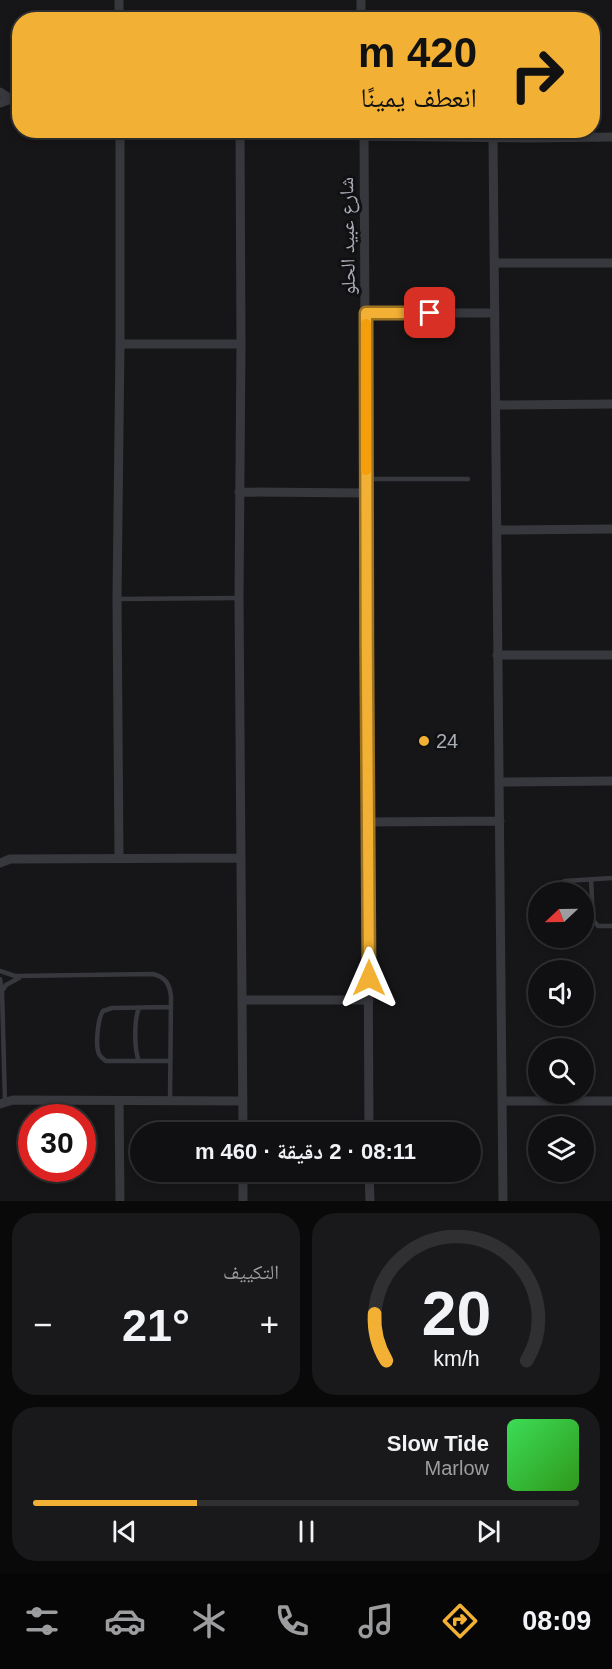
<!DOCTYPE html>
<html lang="ar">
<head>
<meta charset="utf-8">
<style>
  body { margin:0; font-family:Helvetica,"Noto Naskh Arabic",sans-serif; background:#19191b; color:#f1f3f6; direction:rtl; height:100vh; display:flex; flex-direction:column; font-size:22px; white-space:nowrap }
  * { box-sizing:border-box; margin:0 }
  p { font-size:20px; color:#9c9d9f }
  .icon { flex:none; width:33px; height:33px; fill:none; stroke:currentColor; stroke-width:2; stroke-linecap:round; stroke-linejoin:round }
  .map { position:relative; height:1201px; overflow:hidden; direction:ltr }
  .sheet { display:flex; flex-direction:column; gap:12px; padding:12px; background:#09090a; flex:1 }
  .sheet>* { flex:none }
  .guide { position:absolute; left:12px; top:12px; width:588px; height:126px; border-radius:24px; box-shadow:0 3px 9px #0003,0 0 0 2px #303032; direction:rtl; background:#f2b134; color:#111; overflow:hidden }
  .needle { width:39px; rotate:248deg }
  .fabs { position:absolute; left:528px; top:882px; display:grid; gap:12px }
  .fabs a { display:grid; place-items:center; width:66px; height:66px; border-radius:50%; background:#101012; box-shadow:0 3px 9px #0003,0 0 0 2px #303032; font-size:30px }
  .speed { position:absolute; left:18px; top:1104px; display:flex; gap:12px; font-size:30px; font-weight:700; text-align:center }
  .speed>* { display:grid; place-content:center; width:78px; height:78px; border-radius:50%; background:#101012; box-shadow:0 3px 9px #0003,0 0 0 2px #303032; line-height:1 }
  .speed .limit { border:9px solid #d22; background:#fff; color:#111 }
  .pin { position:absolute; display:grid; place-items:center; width:51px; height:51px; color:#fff; margin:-26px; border-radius:12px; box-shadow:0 3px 9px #0006 }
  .me { position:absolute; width:66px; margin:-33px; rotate:0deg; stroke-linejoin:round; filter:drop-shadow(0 0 4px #0008) }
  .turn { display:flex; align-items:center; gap:21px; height:126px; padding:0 24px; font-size:27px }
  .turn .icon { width:78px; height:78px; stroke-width:2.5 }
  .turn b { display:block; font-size:42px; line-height:51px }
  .big { font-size:45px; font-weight:700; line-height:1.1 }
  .sheet .widget { flex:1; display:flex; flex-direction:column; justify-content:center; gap:9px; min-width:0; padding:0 21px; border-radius:24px; background:#19191b }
  .sheet .dial { align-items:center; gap:0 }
  .dial svg { height:156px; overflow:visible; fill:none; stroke:#303032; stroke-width:7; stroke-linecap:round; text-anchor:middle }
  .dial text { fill:#f1f3f6; stroke:none }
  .song { display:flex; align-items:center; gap:18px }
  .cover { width:72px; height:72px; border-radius:9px; background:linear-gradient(135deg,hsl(130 70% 55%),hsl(110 70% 35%)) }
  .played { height:6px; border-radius:3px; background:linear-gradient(90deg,#f2b134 30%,#303032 30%) }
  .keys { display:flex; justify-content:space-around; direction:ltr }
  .heat { display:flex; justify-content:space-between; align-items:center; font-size:33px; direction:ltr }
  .sheet .tiles { flex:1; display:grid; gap:12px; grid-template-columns:1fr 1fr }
  .widget:last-child { grid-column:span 2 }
  .trip { position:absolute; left:130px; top:1122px; width:351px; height:60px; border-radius:30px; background:#101012; box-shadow:0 3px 9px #0003,0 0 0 2px #303032; font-weight:700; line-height:60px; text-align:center; direction:rtl }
  .dock { display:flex; height:96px; justify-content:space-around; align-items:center; background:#060607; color:#9c9d9f }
  .dock .icon { width:42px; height:42px }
  .dock .active { color:#f2b134 }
  .dock b { font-size:27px; color:#f1f3f6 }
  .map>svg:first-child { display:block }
</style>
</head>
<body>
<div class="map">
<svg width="612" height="1201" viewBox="0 0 612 1201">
  <rect width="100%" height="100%" fill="#161618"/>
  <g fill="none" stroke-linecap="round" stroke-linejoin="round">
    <path stroke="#37383d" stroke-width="4.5" d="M529,18V20
      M366,479H468
      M117,599L239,598
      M591,879L593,920L598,926H612
      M544,892L565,881L612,878
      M533,899L538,896
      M0,971L15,976L153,974C166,977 170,985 171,997L170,1101
      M0,979L2,991L5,1102
      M2,991L6,985L19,978
      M139,1008C134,1019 134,1050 139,1061
      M170,1061H106C102,1058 101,1058 99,1054C95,1045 98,1018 103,1011L112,1008L171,1007"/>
    <path stroke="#37383d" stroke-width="9" d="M119,0V20
      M361,20V0
      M0,92L11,99
      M0,103L11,99L20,98
      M240,130L241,344L239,598L243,1132
      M364,130L369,1132
      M364,136L531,138L612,137
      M493,138L503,1201
      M495,263H612
      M366,313H495
      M120,344H241
      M496,405L612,404
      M239,492L365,493
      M497,530L612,529
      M497,655H612
      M499,782L612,781
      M368,822L500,821
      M119,858L117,599L120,344V130
      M0,863L10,859L241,858
      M242,1000H369
      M119,1101L120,1201
      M503,1101H612
      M0,1104L13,1100L243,1101
      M369,1172L370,1201
      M243,1201V1172"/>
  </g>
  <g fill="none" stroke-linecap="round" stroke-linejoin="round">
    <g stroke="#9d7322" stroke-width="15">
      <path id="route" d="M369,978C367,756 366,535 366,313H430"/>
    </g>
    <use href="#route" stroke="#f2b134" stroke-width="10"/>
    <path stroke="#f59e0b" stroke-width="10" d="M366,470V324"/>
  </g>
  <circle fill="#f2b134" stroke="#111113" stroke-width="2" cx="424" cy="741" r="6"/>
  <g text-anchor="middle" stroke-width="6" stroke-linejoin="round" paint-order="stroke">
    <g font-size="20" fill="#a8adb8" stroke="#111113">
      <text transform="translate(347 236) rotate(-91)" y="7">شارع عبيد الحلو</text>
    </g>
    <g font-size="20" fill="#a8adb8" stroke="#111113" text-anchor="start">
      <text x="436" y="748">24</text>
    </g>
  </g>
</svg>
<div class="fabs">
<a><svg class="needle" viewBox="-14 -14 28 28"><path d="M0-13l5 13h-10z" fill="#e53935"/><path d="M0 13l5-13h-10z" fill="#9c9d9f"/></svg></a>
<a><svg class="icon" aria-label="sound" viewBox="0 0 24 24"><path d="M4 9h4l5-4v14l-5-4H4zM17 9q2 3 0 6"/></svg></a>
<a><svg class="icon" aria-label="search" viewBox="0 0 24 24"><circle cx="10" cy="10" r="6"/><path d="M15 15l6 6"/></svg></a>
<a><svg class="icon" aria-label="layers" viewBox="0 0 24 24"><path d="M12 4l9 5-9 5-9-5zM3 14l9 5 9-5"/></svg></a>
</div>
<div class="speed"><div class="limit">30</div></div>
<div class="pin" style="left:430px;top:313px;background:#d93025"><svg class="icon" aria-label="arrive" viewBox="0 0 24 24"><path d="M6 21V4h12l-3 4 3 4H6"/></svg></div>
<svg class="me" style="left:369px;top:978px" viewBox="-20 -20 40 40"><path d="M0-17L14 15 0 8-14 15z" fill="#f2b134" stroke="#fff" stroke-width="4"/></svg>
<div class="trip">08:11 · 2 دقيقة · 460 m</div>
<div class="guide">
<div class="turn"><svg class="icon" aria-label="right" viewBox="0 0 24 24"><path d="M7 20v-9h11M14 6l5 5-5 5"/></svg><div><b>420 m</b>انعطف يمينًا</div></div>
</div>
</div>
<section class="sheet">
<div class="tiles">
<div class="widget dial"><svg viewBox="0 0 100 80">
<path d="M14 69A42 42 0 1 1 86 69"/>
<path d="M14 69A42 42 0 0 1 8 45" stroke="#f2b134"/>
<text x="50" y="56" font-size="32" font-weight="700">20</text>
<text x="50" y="72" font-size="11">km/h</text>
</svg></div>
<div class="widget"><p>التكييف</p>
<div class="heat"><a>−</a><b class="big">21°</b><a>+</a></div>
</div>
<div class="widget">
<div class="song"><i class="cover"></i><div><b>Slow Tide</b><p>Marlow</p></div></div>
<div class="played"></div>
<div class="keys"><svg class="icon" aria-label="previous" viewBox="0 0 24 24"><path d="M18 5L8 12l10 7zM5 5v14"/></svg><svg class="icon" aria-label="pause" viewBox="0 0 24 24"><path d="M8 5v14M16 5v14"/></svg><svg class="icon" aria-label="next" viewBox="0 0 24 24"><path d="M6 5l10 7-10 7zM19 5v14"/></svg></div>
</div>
</div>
</section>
<nav class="dock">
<b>08:09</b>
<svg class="icon active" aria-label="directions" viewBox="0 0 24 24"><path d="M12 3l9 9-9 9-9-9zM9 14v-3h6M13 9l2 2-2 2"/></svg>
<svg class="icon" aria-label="music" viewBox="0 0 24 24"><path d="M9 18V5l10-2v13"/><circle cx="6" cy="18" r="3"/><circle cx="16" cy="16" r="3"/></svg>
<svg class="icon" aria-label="phone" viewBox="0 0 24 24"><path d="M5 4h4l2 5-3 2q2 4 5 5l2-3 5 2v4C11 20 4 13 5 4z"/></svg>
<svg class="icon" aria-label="climate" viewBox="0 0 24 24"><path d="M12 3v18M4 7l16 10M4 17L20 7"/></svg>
<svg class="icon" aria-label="car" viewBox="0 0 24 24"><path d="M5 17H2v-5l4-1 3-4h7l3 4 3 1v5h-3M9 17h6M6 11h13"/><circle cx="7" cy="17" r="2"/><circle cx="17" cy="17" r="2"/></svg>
<svg class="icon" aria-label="filters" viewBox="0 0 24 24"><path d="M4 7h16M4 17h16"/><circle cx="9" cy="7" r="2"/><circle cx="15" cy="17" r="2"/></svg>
</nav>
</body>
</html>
